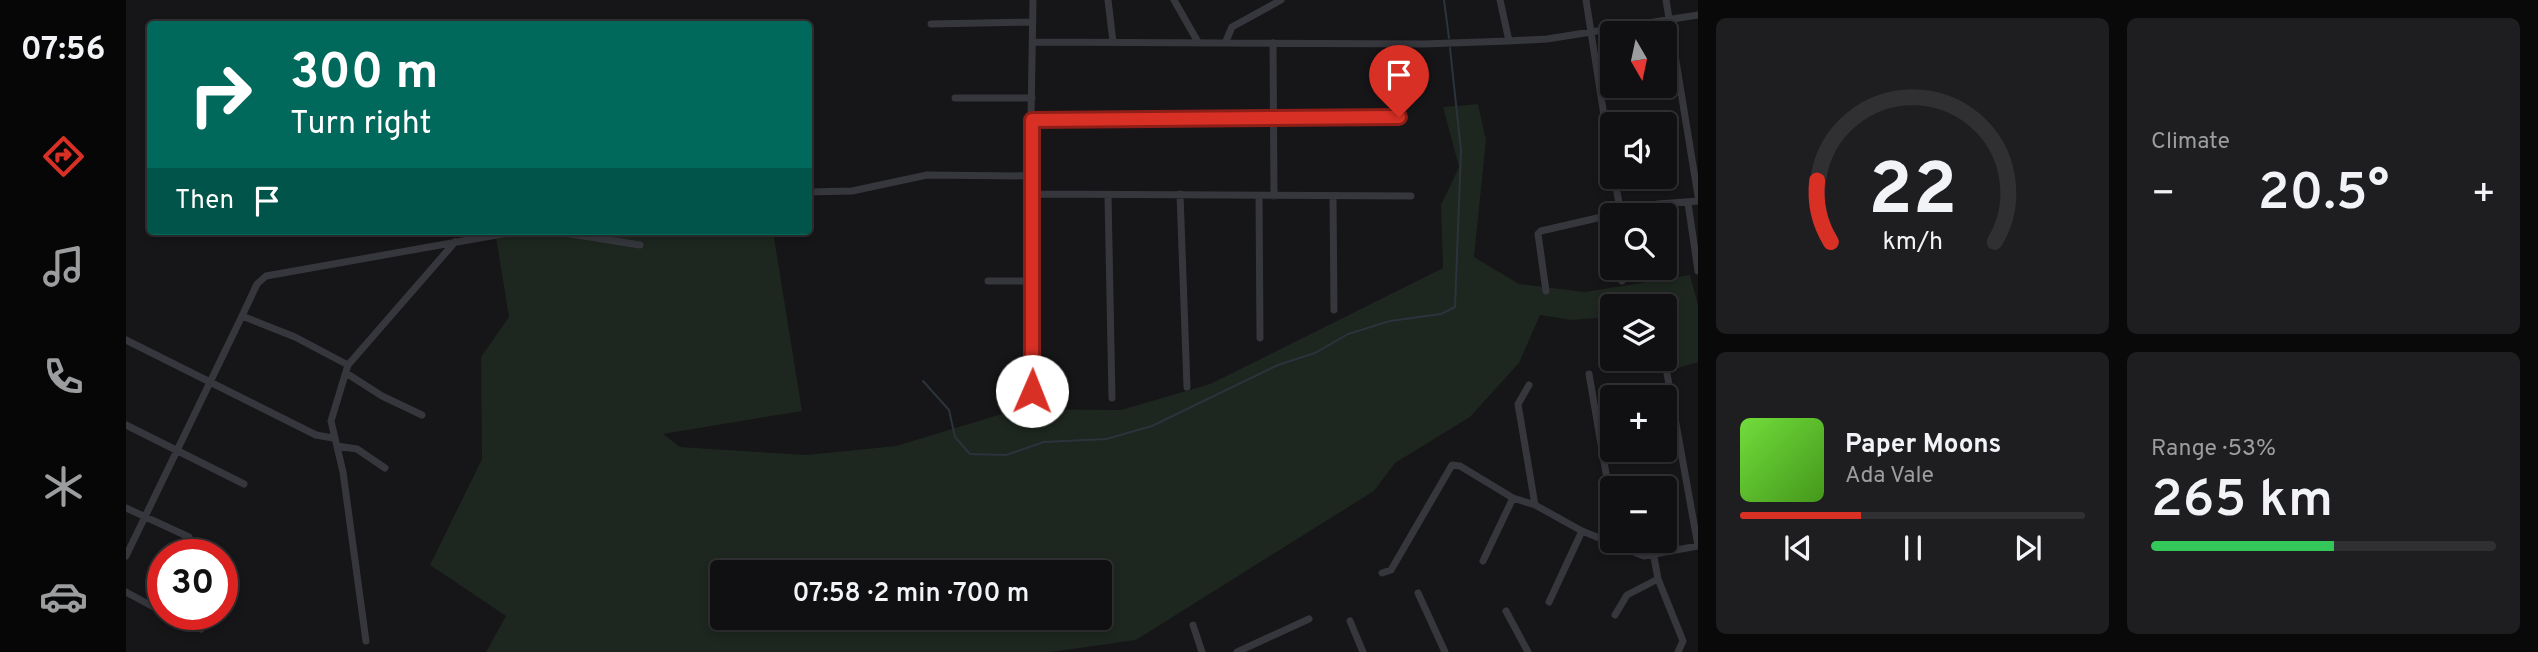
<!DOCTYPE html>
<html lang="en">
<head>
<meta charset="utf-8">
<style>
  body { margin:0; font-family:Overpass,sans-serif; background:#1e1e20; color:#f1f3f6; height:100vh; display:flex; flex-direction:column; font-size:26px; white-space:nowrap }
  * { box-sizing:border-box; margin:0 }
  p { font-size:23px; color:#9c9d9f }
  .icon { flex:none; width:38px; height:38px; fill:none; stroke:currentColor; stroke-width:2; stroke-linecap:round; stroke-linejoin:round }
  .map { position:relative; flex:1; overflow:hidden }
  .details { display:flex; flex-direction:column; gap:18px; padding:18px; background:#09090a; width:840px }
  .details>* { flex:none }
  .top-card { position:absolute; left:21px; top:21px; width:665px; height:214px; border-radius:7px; box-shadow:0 4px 10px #0003,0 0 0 2px #303032; background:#00695c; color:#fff; overflow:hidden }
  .needle { width:46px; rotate:171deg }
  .buttons { position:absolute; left:1474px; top:21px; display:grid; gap:14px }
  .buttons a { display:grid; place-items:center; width:77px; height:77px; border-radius:7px; background:#101012; box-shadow:0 4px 10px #0003,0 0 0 2px #303032; font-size:35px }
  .speed { position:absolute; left:21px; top:539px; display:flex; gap:14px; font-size:35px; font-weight:700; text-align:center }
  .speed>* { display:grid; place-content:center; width:91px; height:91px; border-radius:50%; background:#101012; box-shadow:0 4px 10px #0003,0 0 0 2px #303032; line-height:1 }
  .speed .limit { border:10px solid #d22; background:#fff; color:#111 }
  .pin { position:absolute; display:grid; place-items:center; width:60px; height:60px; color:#fff; margin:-72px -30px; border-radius:50% 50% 50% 0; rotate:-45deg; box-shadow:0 0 7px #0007 }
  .pin .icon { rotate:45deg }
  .me { position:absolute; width:77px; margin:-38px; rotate:1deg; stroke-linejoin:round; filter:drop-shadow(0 0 5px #0008) }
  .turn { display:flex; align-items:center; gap:24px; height:147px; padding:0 28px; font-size:32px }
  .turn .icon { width:91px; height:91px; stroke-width:2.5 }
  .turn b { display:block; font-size:49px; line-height:60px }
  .then { display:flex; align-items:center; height:66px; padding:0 28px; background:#0003; gap:14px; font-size:26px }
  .big { font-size:52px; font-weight:600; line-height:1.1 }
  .details .widget { flex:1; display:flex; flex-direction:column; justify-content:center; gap:10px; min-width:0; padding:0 24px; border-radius:10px; background:#1e1e20 }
  .details .dial { align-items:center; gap:0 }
  .dial svg { height:182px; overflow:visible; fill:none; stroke:#303032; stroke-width:7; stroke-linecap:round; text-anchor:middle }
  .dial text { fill:#f1f3f6; stroke:none }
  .song { display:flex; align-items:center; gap:21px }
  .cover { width:84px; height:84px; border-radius:10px; background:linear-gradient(135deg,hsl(100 70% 55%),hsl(100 70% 35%)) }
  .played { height:7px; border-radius:4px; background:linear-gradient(90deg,#d93025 35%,#303032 35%) }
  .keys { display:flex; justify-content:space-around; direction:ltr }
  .heat { display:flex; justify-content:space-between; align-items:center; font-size:38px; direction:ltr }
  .charge { height:10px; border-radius:5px; background:linear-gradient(90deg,#34c759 53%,#303032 0) }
  .details .tiles { flex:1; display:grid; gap:18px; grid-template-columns:repeat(2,1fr) }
  .trip { position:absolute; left:584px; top:560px; width:402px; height:70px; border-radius:7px; background:#101012; box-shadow:0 4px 10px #0003,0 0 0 2px #303032; font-weight:600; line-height:70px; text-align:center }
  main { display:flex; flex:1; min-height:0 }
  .tab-bar { display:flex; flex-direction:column; width:126px; justify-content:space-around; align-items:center; background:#060607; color:#9c9d9f }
  .tab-bar .icon { width:49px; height:49px }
  .tab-bar .selected { color:#d93025 }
  .tab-bar b { font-size:32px; color:#f1f3f6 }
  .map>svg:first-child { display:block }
</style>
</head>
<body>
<main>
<nav class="tab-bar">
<b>07:56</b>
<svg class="icon selected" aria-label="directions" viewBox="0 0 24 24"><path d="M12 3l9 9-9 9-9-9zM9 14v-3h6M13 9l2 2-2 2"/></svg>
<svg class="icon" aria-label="music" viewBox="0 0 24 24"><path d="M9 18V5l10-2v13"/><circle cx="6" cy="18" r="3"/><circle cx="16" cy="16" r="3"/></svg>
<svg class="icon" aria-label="phone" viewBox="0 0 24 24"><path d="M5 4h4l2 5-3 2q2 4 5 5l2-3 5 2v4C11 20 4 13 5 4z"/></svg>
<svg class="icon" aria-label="climate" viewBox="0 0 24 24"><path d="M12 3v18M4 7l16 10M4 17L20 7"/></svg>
<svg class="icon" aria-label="car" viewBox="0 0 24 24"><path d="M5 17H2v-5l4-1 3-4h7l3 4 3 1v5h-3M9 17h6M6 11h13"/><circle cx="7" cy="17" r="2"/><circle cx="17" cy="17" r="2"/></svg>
</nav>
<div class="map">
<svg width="1572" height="652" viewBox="0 0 1572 652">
  <rect width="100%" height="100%" fill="#161518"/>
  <path fill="#1d261f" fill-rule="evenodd" d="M1352,104L1360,140L1348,257L1393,284L1459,292L1564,275L1572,305V362L1546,370L1553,322L1538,320V306H1486V317L1445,320L1414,315L1393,363L1344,417L1269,463L1248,491L1010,640L925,652H360L380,616L304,565L356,459L355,357L383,317L369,231H647L676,411L537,434L554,447L680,455L770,446L892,409L995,410L1084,384L1317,268L1315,205L1333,167L1317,107ZM597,572H975V618H597Z"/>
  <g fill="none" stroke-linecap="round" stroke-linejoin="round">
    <path stroke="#2b343c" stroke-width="2" d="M1318,0L1323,38
      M797,381L823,410L829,437L844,454L880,455L918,442L980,439L1026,426L1152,365L1189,353L1222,334L1264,321L1315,314L1329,307L1335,151L1324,48"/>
    <path stroke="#36373d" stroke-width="7" d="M982,0L987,42
      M1048,0L1072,42
      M1374,0L1383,41
      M1460,0L1486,167
      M1540,0L1572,196
      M805,24L907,22
      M1100,41L1106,27L1155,0
      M907,42L1297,44L1383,41L1421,39L1572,15
      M1147,43L1148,196
      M829,98H906
      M906,120L1273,117
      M1488,177L1495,213
      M682,192L726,191L801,175L904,176
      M906,194L1285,196
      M1054,194L1061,387
      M982,195L986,398
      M1133,196L1134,338
      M1207,197L1208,310
      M1562,203L1572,271
      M426,231L514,245
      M1494,268L1496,281
      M862,281H907
      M1420,291L1412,234L1415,231L1532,204L1572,201
      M116,316L169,337L222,365L205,421L217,472L240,641
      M0,340L190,435L207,438
      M222,365L329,242
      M1540,368L1572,546
      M220,373L256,396L296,415
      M1463,374L1486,508
      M1403,385L1392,404L1409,505
      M906,391L907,240L904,176L907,0
      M0,425L118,484
      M211,446L231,449L259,468
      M0,508L63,537
      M0,556L116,316L131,284L140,276L393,231
      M1528,557L1532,579L1557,641L1552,652
      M1357,561L1387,498
      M1256,573L1265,570L1326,465L1334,466L1387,498L1409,505L1456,531L1518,556L1572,546
      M0,592L37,612
      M1292,593L1319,652
      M1423,602L1456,531
      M1380,611L1402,652
      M42,614L75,629
      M1489,615L1501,595L1532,579
      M1224,621L1237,652
      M1067,625L1076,652
      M1111,652L1183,619"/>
  </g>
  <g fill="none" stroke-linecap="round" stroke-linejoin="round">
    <g stroke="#8d1f18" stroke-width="18">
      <path id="route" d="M906,391V120L1273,117"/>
    </g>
    <use href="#route" stroke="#d93025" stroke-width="12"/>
  </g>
</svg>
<div class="buttons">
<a><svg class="needle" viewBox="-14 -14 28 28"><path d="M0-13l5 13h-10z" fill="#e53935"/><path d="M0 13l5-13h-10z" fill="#9c9d9f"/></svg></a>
<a><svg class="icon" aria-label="sound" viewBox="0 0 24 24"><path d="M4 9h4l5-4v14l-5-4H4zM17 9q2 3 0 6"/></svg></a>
<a><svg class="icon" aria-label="search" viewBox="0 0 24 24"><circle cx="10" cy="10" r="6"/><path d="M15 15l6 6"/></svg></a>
<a><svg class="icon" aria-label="layers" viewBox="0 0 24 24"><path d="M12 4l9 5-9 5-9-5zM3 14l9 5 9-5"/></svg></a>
<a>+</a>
<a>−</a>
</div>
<div class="speed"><div class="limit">30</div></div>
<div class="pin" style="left:1273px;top:117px;background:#d93025"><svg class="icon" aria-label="arrive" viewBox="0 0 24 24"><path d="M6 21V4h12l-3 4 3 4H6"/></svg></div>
<svg class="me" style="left:906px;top:391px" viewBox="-20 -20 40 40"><circle r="19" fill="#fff"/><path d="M0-13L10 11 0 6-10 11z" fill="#d93025"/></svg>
<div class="trip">07:58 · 2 min · 700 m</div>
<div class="top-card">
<div class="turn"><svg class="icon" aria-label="right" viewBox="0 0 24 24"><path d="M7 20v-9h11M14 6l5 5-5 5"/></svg><div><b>300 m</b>Turn right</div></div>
<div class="then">Then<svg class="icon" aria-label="arrive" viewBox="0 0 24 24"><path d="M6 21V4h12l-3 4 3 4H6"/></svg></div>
</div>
</div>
<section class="details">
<div class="tiles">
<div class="widget dial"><svg viewBox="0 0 100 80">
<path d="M14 69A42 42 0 1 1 86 69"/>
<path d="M14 69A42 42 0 0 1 8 42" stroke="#d93025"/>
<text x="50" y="56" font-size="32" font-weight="700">22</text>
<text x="50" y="72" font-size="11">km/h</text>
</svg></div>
<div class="widget"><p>Climate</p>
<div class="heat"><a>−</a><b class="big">20.5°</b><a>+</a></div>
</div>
<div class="widget">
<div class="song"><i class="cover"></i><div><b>Paper Moons</b><p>Ada Vale</p></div></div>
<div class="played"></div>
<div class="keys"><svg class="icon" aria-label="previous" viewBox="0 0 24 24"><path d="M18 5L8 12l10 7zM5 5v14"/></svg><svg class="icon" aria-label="pause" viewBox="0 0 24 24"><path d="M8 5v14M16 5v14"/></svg><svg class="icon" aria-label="next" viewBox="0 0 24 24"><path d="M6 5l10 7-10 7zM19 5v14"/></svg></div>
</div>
<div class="widget"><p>Range · 53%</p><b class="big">265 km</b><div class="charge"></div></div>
</div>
</section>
</main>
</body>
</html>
